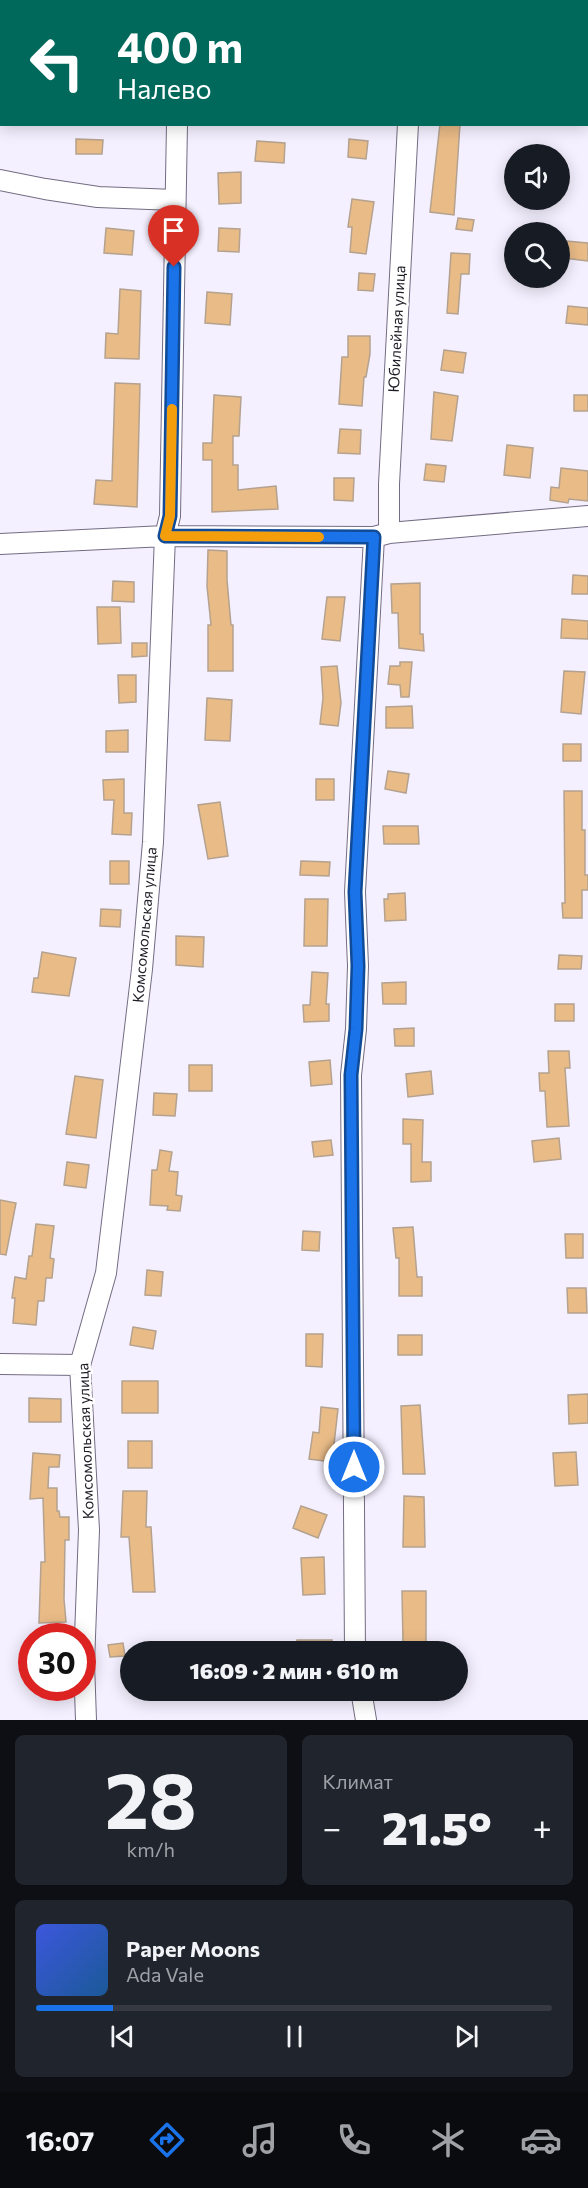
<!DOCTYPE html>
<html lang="ru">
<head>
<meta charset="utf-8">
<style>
  body { margin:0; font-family:Commissioner,sans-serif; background:#20242c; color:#f1f3f6; height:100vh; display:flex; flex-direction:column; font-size:22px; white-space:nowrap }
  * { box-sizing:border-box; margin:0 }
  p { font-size:20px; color:#9ea1a6 }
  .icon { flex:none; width:33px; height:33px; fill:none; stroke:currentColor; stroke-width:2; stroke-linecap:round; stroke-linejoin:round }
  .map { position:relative; height:1720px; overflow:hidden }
  .drawer { display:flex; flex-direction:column; gap:15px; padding:15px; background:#0d0f14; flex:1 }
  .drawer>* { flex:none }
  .banner { position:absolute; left:0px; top:0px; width:588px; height:126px; box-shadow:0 3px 15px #0003; background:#00695c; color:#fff; overflow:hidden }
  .controls { position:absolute; left:504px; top:144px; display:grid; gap:12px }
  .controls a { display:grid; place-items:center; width:66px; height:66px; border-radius:50%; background:#171b24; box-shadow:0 3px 15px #0003; font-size:30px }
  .speed { position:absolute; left:18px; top:1623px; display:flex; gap:12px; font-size:30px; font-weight:700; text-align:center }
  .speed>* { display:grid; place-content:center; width:78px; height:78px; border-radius:50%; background:#171b24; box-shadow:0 3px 15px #0003; line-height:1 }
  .speed .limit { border:9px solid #d22; background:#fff; color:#111 }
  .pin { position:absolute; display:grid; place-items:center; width:51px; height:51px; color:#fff; margin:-62px -26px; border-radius:50% 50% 50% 0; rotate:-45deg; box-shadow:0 0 6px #0007 }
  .pin .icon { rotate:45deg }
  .me { position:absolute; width:66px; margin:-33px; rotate:0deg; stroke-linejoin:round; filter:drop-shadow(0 0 4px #0008) }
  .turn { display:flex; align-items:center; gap:21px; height:126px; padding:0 18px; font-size:27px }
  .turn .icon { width:78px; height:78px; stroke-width:2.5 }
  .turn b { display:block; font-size:42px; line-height:51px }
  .big { font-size:45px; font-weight:800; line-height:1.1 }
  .drawer .tile { flex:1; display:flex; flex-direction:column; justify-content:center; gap:9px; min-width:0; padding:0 21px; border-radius:9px; background:#20242c }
  .drawer .dial { align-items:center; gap:0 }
  .dial b { font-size:78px; line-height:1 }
  .song { display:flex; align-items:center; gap:18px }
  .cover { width:72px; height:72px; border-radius:9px; background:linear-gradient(135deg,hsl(230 70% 55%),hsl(210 70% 35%)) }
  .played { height:6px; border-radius:3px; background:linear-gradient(90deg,#1a73e8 15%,#363941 15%) }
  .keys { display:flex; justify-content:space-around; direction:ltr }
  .heat { display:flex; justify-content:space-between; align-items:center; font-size:33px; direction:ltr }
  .drawer .tiles { flex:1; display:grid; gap:15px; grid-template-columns:1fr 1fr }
  .tile:last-child { grid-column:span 2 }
  .trip { position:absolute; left:120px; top:1641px; width:348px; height:60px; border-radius:30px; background:#171b24; box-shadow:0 3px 15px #0003; font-weight:800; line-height:60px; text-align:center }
  .tab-bar { display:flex; height:96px; justify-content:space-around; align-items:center; background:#090b0e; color:#9ea1a6 }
  .tab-bar .icon { width:42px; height:42px }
  .tab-bar .active { color:#1a73e8 }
  .tab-bar b { font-size:27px; color:#f1f3f6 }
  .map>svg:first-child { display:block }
</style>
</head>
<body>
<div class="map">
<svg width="588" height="1720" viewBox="0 0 588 1720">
  <rect width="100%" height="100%" fill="#f5f0ff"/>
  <path fill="#e9bb87" stroke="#b4a28f" stroke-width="1.5" d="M440,124H460L454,215L430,212Z
    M76,139L103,140L102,154H76Z
    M349,139L368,141L366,159L348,157Z
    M257,141L285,143L284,163L255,161Z
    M241,172V203L219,204L218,173Z
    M352,199L374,202L366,254L350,252L352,227H348Z
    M458,218L474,220L472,231L456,229Z
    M106,228L134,231L132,255L104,253Z
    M219,228L240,229L239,252L218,251Z
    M566,241L588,243V261L564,258Z
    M451,253L470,254L469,274H461L458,314L447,313Z
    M359,273L375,274L373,291L358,290Z
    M120,289L141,291L139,359L105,358L106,333L118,334Z
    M207,292L232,294L230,325L205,323Z
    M568,306L588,308V325L566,323Z
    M348,336H370V354L366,377H364L362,406L339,404L342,357H348Z
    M444,350L466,353L463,373L441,370Z
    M115,383L140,384L137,507L94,504L96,480L112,481Z
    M434,392L458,396L452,441L431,439Z
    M214,395L241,397L239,436H233V465H238V490L276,486L278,509L212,512V460H203V443H212Z
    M574,395H588V411H574Z
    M340,429L361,430L360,454L338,453Z
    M507,445L533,448L530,478L504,475Z
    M426,464L446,466L444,482L424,480Z
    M561,468L588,471V501L569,499L568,503L550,500L551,487L559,488Z
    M334,478H354L353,501L334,500Z
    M208,550L227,551V580L231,625H233V671H208V625H211L207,586Z
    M573,575L588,576V594H572Z
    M113,581L134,582V602L112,601Z
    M420,583V634H423L424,651L399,648L398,613H392L391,584Z
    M327,597H345L340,641L322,639Z
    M97,607H120L121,643L98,644Z
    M562,619L588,621V639L561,638Z
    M132,643H147V656L132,657Z
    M400,662H412L409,697H401L400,685L388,684L390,666H400Z
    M337,666L341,703L338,726L320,724L323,698L321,667Z
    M564,671L585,672L581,714L561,712Z
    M118,675H136V702L119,703Z
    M207,698L232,700L230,741L205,740Z
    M412,706L413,728H386V707Z
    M128,730V752H106V731Z
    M563,744H581V761H563Z
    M388,771L409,774L406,793L385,789Z
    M124,779V813H132L131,835L112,834L114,800H104L103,780Z
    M316,779H334V800H316Z
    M564,791H582V830H585V875H588V890H582V918H563L562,903H565Z
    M220,802L228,856L208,859L198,805Z
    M383,826H418L419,844H384Z
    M110,861H129V884H110Z
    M301,861L330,862L329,876L300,875Z
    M405,893L406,920L385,921L384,899H388V894Z
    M305,899H328L327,946H304Z
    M101,909L121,910L120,927L100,926Z
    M176,936L204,937L203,967L176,965Z
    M42,952L76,958L69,996L32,992L34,978H38Z
    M559,955L582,956L581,969H558Z
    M312,972L328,973L326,1004H329V1021L304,1022L303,1005H310Z
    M406,982V1004H383L382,983Z
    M555,1004H574V1021H555Z
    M414,1028V1046H395L394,1029Z
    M548,1051H569L570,1068H565L569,1126L547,1127L545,1091H540L539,1073H549Z
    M330,1060L332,1084L311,1086L309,1062Z
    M189,1065H212V1091H189Z
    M431,1071L433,1094L408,1097L406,1074Z
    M75,1076L103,1080L96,1138L66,1134Z
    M154,1093L177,1094L175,1116L153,1115Z
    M403,1119L423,1120L422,1162H431V1181L411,1182V1144H403Z
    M559,1138L561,1159L534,1162L532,1141Z
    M331,1140L333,1155L314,1157L312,1142Z
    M160,1150L172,1152L169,1171L178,1172L176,1195L182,1196L180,1211L167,1210L168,1206L150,1205L152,1170H157Z
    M67,1162L89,1165L86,1188L64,1185Z
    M0,1200L16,1203L6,1255L0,1254Z
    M36,1224L54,1226L50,1258L54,1259L52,1278H46L44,1301H38L36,1325L13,1323L15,1298H12L15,1277L26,1279L29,1256H32Z
    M413,1227L417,1277H422V1296H399V1258H396L393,1228Z
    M303,1231L320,1232L319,1251L302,1250Z
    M565,1234H583V1258H566Z
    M147,1270L163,1272L161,1296L145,1295Z
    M567,1288H586L587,1313H568Z
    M133,1327L156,1331L153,1349L130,1345Z
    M306,1334H323L322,1367L306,1366Z
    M398,1335H422V1355H398Z
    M122,1381H158V1413H122Z
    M588,1394V1423L569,1424L568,1395Z
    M29,1398L61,1399V1422H29Z
    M420,1405L425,1474H403L401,1406Z
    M321,1407L338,1409L332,1462L309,1459L313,1432L319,1433Z
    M128,1441H152V1468H128Z
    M576,1452L578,1485L555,1486L553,1453Z
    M33,1453L60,1455L59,1467H49L48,1488H57V1511H59L60,1517H69V1540H65L64,1599L66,1622L39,1623L41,1562H45L43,1498L30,1499Z
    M123,1491H147L146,1527H151L155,1592H133L129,1537H121Z
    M404,1496L424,1497L425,1547H403Z
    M301,1506L327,1515L318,1538L293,1528Z
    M324,1557L325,1594L303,1595L301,1558Z
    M402,1591H426V1643H403Z
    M297,1640H332V1652H297Z
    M123,1643L125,1656L110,1657L108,1645Z"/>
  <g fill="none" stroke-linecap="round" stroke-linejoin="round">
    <g stroke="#736c82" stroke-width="22">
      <path id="minor" d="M180,2V0
        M413,2V0
        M0,180L45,189L98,197L175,200
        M389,533V484L408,124
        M0,544L165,536L374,537L389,533L588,516
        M0,1364L80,1365
        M355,1652L351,1075L356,1029L358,966L355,892L374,537
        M361,1690L366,1720
        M86,1720L84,1663L89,1530L80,1365L106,1273L142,969L153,842L165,536L170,516L177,124"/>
    </g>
    <use href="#minor" stroke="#fff" stroke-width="20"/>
  </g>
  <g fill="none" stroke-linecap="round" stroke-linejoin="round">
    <g stroke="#114b97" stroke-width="15">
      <path id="route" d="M174,267L170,516L165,536L374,537L355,892L358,966L356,1029L351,1075L354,1467"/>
    </g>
    <use href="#route" stroke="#1a73e8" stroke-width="10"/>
    <path stroke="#f59e0b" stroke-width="10" d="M172,409L170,516L165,536L319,537"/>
  </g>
  <g text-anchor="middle" stroke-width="5" stroke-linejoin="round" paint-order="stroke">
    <g font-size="15" fill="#201d26" stroke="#fff">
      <text transform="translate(397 329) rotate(-87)" y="5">Юбилейная улица</text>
      <text transform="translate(145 925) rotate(-85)" y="5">Комсомольская улица</text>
      <text transform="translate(86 1441) rotate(-92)" y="5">Комсомольская улица</text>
    </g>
  </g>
</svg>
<div class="controls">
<a><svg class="icon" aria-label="sound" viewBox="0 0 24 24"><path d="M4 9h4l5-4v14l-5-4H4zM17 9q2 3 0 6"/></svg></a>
<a><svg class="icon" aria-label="search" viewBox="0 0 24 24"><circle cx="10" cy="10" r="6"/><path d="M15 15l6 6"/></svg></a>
</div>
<div class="speed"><div class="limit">30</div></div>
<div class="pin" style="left:174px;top:267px;background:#d93025"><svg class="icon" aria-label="arrive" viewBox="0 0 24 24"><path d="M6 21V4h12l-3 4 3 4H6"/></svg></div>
<svg class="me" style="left:354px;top:1467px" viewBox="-20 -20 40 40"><circle r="17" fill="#1a73e8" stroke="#fff" stroke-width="3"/><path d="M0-11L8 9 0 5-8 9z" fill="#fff"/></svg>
<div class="trip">16:09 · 2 мин · 610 m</div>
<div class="banner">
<div class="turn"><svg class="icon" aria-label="left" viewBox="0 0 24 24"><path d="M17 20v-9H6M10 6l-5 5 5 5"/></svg><div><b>400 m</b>Налево</div></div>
</div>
</div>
<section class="drawer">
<div class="tiles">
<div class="tile dial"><b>28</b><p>km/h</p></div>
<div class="tile"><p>Климат</p>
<div class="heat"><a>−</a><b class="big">21.5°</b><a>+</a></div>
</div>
<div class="tile">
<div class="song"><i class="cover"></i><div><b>Paper Moons</b><p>Ada Vale</p></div></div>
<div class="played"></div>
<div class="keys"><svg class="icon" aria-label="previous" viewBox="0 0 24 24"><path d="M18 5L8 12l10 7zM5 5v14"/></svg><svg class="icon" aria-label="pause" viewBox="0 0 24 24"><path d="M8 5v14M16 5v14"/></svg><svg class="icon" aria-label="next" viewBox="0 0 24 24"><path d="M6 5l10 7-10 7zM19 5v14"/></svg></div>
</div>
</div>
</section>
<nav class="tab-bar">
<b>16:07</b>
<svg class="icon active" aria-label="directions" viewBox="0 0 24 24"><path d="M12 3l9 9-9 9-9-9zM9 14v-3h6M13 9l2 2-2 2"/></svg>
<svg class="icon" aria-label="music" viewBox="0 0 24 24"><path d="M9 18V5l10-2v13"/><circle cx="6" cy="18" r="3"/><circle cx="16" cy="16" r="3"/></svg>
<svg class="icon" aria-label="phone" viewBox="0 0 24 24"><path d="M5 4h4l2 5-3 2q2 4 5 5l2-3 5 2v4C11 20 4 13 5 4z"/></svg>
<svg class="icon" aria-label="climate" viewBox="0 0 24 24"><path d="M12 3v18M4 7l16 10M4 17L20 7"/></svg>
<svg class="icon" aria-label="car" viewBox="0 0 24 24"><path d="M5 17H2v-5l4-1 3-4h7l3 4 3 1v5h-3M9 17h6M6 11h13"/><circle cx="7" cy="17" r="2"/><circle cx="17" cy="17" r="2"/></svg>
</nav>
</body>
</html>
